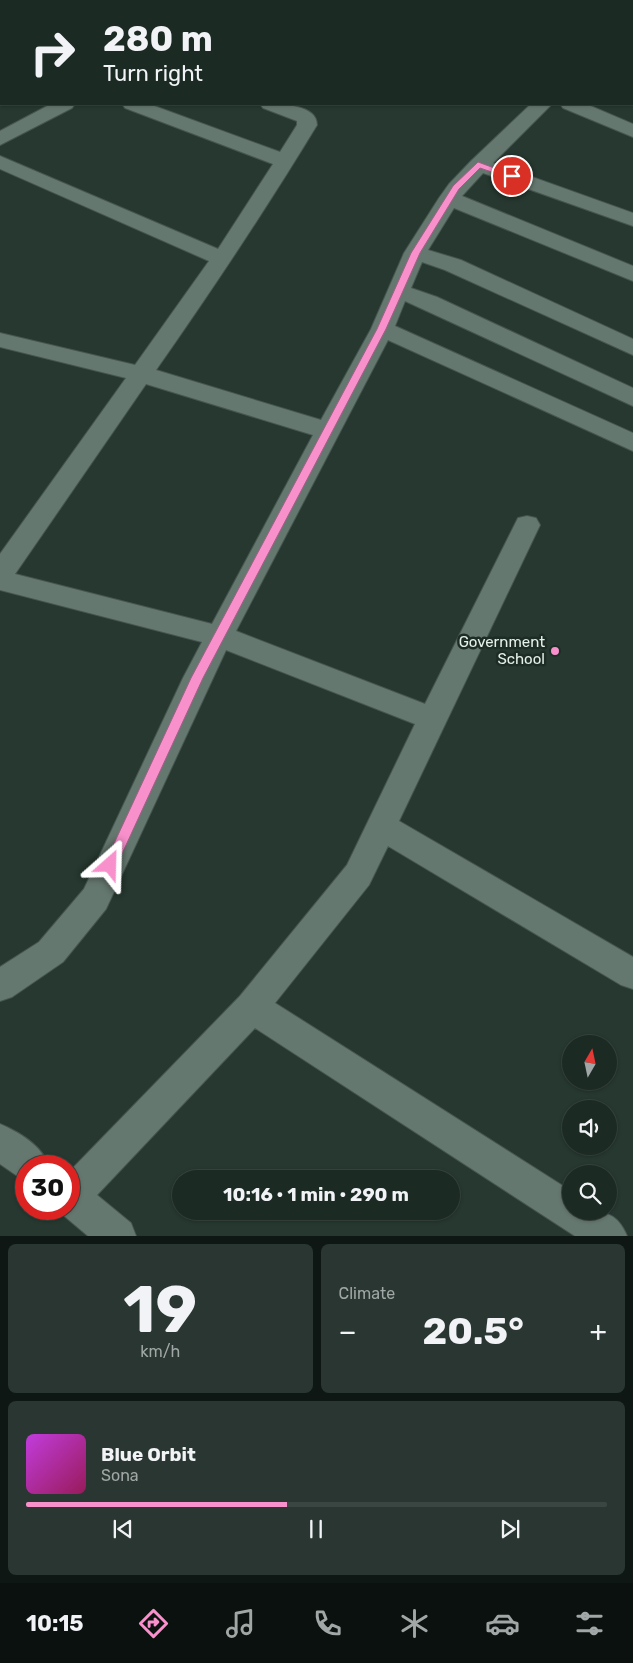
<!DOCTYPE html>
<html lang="en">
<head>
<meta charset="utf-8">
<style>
  body { margin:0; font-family:Rubik,sans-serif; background:#293631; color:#f1f3f6; height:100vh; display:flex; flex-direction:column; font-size:19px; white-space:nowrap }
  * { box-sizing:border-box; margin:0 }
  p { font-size:16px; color:#a0a7a6 }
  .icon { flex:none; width:28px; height:28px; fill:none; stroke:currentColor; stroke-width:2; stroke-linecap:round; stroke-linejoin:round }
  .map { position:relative; height:1236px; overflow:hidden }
  .details { display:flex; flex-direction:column; gap:8px; padding:8px; background:#0f1714; flex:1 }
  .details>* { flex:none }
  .banner { position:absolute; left:0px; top:0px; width:634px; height:105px; box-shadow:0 1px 4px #0004,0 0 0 1px #3a4641; background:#1c2a24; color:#f1f3f6; overflow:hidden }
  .needle { width:32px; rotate:9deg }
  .tools { position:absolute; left:562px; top:1035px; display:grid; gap:10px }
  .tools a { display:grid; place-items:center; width:55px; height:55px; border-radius:50%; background:#1c2a24; box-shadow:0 1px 4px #0004,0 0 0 1px #3a4641; font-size:25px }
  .speed { position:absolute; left:15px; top:1155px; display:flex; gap:10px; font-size:25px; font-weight:700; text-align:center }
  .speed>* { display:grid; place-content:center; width:65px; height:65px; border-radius:50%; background:#1c2a24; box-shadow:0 1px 4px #0004,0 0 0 1px #3a4641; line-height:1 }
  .speed .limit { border:8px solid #d22; background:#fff; color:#111 }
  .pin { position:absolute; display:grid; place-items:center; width:42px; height:42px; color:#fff; margin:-21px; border:2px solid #fff; border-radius:50%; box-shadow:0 1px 5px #0007 }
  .me { position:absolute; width:55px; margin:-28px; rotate:25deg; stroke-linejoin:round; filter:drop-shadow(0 0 4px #0008) }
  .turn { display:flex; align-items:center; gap:18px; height:105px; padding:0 20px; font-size:22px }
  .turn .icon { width:65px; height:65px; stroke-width:2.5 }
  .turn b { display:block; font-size:35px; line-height:42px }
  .big { font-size:38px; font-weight:700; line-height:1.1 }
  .details .card { flex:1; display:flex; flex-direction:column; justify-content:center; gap:8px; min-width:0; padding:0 18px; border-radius:8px; background:#293631 }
  .details .dial { align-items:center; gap:0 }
  .dial b { font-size:65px; line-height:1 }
  .song { display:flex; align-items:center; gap:15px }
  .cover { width:60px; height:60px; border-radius:8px; background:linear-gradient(135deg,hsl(290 70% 55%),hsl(330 70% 35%)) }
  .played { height:5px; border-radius:2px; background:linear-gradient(90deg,#f890cc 45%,#3a4641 45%) }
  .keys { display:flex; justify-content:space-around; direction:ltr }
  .heat { display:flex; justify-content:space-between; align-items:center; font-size:28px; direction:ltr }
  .details .tiles { flex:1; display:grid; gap:8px; grid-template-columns:1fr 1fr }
  .card:last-child { grid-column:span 2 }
  .trip { position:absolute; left:172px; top:1170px; width:288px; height:50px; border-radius:25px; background:#1c2a24; box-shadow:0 1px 4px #0004,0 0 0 1px #3a4641; font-weight:700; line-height:50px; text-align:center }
  .tab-bar { display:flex; height:80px; justify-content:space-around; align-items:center; background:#0b110e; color:#a0a7a6 }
  .tab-bar .icon { width:35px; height:35px }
  .tab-bar .current { color:#f890cc }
  .tab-bar b { font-size:22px; color:#f1f3f6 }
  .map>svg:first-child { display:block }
</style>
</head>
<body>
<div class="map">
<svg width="633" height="1236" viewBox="0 0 633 1236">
  <rect width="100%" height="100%" fill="#263830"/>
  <path fill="#79cba9" stroke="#558e76" d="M229,0H334L338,1H227Z"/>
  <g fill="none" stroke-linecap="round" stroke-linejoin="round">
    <g stroke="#46554f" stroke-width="2">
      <path id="minor" d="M17,0H38L39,1H18Z
        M205,0H226L227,1H206Z
        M338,0H359L360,1H339Z
        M632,48H633V60H632Z
        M0,53L1,54V66L0,65Z
        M51,104H75L72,108L0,145V131Z
        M122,104H149L280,152L297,125V121L263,108L260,104C276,104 317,103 317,125C266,209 212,290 156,370L321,420L371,329L404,253L439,198L449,184L471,161L531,104H552L493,163L633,213V226L483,173L462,196L633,266V281L454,208L428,250L461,260L633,339V355L445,270L422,262L411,288L437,297L633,388V406L405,301L395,326L633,433V451L388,340L236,631L425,704L518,518L527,516L536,518L540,525L399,821L633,957V989L621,985L388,846L369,885L275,1003L571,1191V1211C597,1211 616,1208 627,1236H575L255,1028L97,1195L131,1223L136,1236H88L56,1209H69V1172L240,996L347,865L415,724L226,650L106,909L63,962L12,997L0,1001V967L39,942L84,889L183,678L202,642L0,590V554L126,378L0,347V333L135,365L209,261L0,169V156L218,249L273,164L125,108ZM146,384L313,435L212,624L15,574Z
        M560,104H586L633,124V137L563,108Z
        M0,1124C19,1132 42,1146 49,1166H26V1182L0,1164Z"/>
    </g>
    <use href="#minor" fill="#65786f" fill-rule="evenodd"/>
  </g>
  <path fill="#f890cc" stroke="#a15e85" d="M478,162L516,176L512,179L480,168L459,189L420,253L386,329L203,678L115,869H106L104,865L191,678L377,329L411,253L453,186Z"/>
  <circle fill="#f890cc" stroke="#1d2d26" stroke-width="2" cx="555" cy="651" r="5"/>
  <g text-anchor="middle" stroke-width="5" stroke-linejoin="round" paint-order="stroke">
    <g font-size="15" fill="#e5f0ea" stroke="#1d2d26" text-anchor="end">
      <text x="545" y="647">Government<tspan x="545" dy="17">School</tspan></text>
    </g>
  </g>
</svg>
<div class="tools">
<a><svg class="needle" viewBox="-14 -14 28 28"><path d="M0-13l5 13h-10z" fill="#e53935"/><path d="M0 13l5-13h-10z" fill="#a0a7a6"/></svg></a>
<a><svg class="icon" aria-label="sound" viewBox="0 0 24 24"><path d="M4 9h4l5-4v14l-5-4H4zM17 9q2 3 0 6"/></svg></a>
<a><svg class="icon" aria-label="search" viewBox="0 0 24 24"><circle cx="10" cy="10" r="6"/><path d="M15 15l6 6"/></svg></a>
</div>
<div class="speed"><div class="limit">30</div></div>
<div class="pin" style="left:512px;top:176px;background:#d93025"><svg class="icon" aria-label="arrive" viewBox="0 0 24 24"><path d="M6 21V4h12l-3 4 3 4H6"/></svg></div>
<svg class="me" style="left:110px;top:865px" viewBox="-20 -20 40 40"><path d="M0-17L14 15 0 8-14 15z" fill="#f890cc" stroke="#fff" stroke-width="4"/></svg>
<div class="trip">10:16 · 1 min · 290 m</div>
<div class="banner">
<div class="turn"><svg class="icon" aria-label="right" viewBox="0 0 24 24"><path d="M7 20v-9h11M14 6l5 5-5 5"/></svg><div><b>280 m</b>Turn right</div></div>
</div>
</div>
<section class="details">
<div class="tiles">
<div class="card dial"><b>19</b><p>km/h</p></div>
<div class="card"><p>Climate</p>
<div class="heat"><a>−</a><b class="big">20.5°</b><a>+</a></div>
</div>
<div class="card">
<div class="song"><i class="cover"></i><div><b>Blue Orbit</b><p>Sona</p></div></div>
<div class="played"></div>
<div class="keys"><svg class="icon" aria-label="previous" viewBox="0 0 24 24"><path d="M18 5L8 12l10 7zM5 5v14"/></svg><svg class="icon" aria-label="pause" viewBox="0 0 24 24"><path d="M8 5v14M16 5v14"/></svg><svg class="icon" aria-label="next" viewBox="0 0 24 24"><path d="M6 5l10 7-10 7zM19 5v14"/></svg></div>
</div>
</div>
</section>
<nav class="tab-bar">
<b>10:15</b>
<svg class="icon current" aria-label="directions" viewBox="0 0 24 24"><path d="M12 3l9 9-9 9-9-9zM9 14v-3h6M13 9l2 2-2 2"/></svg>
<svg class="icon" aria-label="music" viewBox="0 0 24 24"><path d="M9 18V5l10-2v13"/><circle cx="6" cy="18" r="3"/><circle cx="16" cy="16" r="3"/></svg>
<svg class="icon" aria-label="phone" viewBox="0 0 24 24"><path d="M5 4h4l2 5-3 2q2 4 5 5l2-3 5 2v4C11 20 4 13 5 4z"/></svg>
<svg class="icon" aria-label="climate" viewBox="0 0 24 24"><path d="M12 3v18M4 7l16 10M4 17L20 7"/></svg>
<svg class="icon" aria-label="car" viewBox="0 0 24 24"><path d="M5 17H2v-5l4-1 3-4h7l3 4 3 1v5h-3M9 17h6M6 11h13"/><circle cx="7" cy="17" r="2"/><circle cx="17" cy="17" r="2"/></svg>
<svg class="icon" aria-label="filters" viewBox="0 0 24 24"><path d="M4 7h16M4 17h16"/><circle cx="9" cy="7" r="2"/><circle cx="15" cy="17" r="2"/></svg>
</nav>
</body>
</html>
